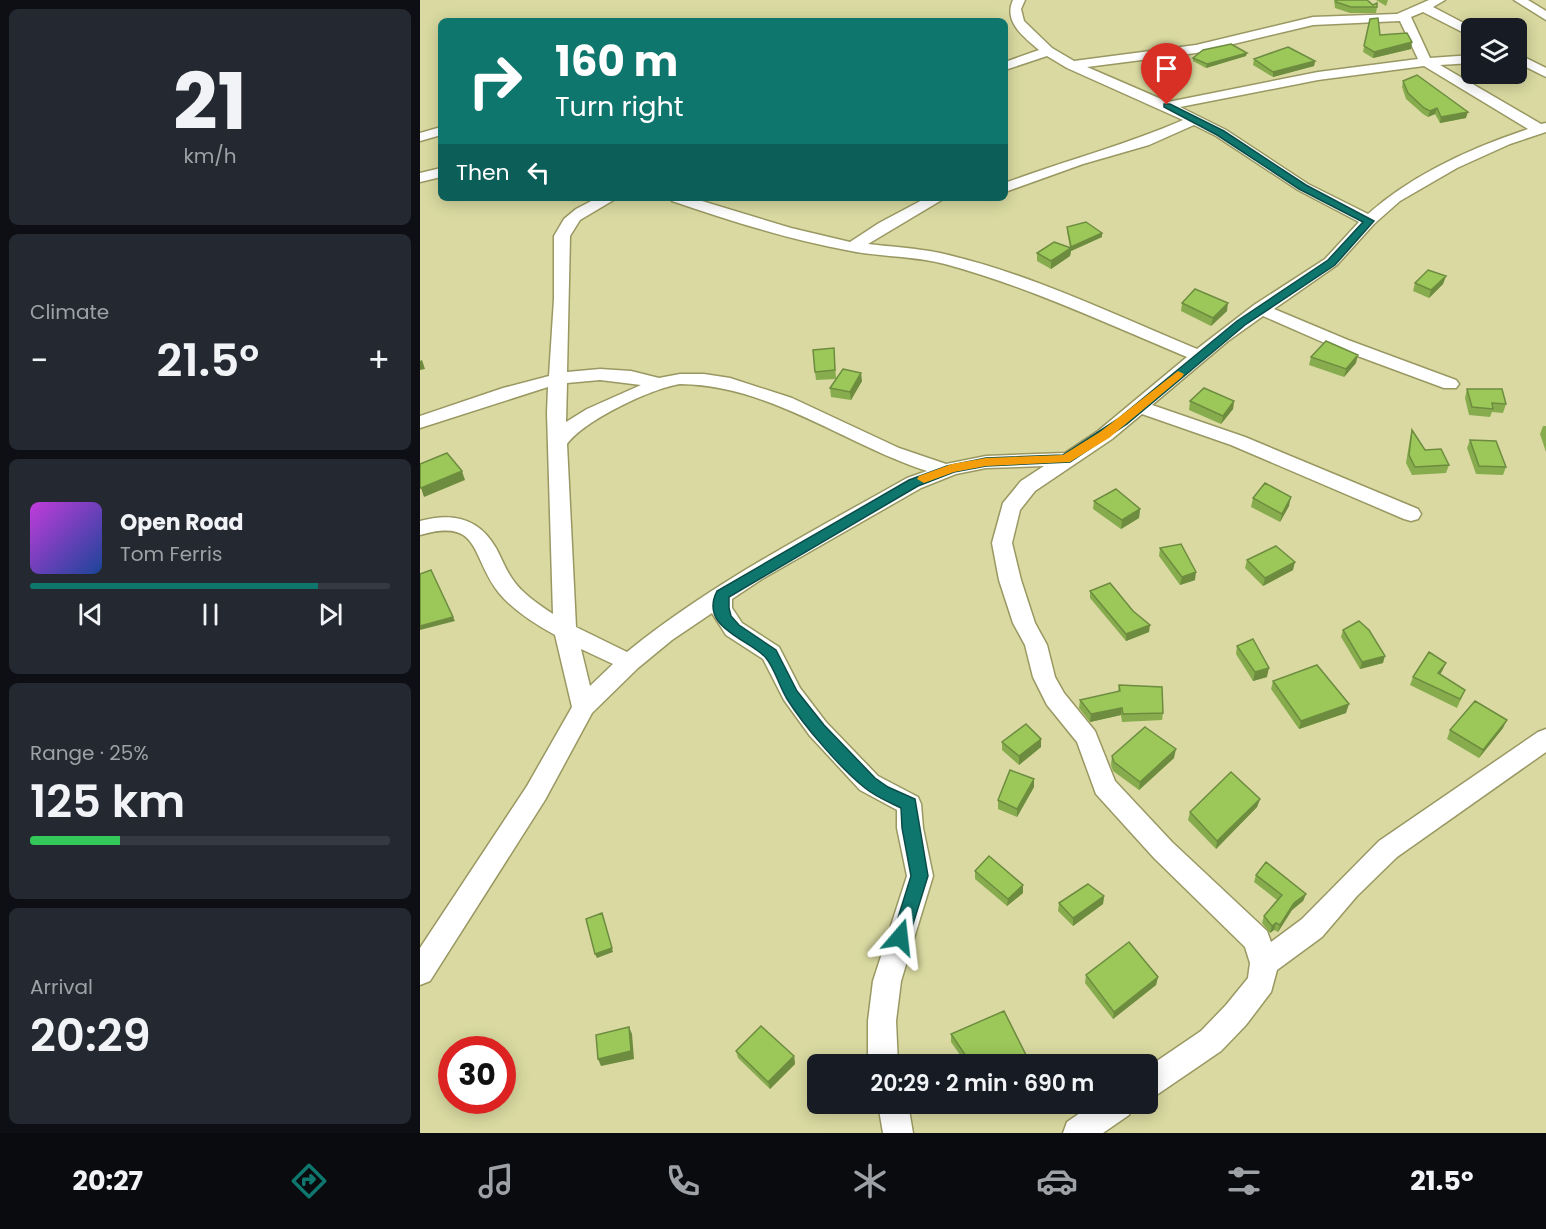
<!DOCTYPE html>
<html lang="en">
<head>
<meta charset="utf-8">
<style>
  body { margin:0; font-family:Poppins,sans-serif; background:#242831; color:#f1f3f6; height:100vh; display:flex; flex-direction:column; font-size:22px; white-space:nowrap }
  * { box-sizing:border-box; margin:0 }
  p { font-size:20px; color:#9ea1a6 }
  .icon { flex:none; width:33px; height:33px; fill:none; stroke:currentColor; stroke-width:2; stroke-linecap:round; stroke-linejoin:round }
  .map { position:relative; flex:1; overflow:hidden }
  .sheet { display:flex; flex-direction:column; gap:9px; padding:9px; background:#0d0f14; width:420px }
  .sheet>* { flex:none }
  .top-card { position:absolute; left:18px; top:18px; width:570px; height:183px; border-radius:9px; box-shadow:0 3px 15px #0003; background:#0f766e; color:#fff; overflow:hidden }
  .buttons { position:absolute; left:1041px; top:18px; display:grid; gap:12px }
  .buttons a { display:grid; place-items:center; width:66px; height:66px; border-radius:9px; background:#171b24; box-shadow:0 3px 15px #0003; font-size:30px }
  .speed { position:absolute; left:18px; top:1036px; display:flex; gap:12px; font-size:30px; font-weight:700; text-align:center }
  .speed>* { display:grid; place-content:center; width:78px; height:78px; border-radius:50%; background:#171b24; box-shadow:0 3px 15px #0003; line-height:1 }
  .speed .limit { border:9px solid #d22; background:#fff; color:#111 }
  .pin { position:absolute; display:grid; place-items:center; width:51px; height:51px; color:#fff; margin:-62px -26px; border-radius:50% 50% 50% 0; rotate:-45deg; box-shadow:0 0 6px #0007 }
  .pin .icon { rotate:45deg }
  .me { position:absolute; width:66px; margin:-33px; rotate:17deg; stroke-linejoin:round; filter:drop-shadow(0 0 4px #0008) }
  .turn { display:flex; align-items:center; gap:21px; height:126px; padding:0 18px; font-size:27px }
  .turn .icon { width:78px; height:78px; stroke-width:2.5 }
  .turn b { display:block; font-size:42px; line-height:51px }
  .then { display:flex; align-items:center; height:57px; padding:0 18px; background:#0003; gap:12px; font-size:22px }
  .big { font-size:45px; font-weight:600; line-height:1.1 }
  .sheet .card { flex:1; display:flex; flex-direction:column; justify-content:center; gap:9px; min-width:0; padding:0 21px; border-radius:9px; background:#242831 }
  .sheet .dial { align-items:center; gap:0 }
  .dial b { font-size:78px; line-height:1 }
  .song { display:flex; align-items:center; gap:18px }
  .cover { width:72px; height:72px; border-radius:9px; background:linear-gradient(135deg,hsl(290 70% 55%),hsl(220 70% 35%)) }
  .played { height:6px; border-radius:3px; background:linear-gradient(90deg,#0f766e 80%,#363941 80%) }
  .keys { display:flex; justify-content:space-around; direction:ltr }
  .heat { display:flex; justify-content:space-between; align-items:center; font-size:33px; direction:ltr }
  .charge { height:9px; border-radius:4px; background:linear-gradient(90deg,#34c759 25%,#363941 0) }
  .trip { position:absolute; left:387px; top:1054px; width:351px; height:60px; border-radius:9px; background:#171b24; box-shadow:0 3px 15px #0003; font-weight:600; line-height:60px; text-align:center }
  .dock { display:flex; height:96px; justify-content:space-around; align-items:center; background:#090b0e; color:#9ea1a6 }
  .dock .icon { width:42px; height:42px }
  .dock .on { color:#0f766e }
  .dock b { font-size:27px; color:#f1f3f6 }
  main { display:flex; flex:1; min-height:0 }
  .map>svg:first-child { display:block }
</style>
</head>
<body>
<main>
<section class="sheet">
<div class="card dial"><b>21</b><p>km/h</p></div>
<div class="card"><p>Climate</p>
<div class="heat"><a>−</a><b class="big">21.5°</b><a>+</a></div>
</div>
<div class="card">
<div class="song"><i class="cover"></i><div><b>Open Road</b><p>Tom Ferris</p></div></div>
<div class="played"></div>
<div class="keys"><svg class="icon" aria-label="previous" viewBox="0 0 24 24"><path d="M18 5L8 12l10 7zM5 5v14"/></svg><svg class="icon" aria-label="pause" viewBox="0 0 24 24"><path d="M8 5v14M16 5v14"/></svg><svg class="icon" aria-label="next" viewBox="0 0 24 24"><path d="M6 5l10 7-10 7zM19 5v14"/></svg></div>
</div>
<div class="card"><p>Range · 25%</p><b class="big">125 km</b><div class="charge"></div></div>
<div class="card"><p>Arrival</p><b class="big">20:29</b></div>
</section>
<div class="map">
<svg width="1126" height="1133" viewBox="0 0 1126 1133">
  <rect width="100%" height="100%" fill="#d9d9a1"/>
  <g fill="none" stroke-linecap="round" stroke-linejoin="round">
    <g stroke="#999862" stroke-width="3">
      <path id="street" d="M593,0H605L601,9L604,21L632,48L654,61L776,45L893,17L977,14L1009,0H1025L1013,7L1053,28L1052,37L1003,12L991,17L1010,58L1052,55V63L1020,65L1121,124L1126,123V132L1090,144L1037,168L980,201L954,224L917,265L854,309L928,340L1036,380L1039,384L1036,388H1024L916,348L843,316L808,341L732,405L825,437L998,509L1001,514L998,519L991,521L984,519L811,445L722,414L692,439L615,491L600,510L592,543L601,580L615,623L627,645L635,677L644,693L675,731L695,781L752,842L847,931L851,942L882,919L959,841L1118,732L1126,729V752L977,857L937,896L902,937L857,970L851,992L826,1025L801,1051L738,1094L728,1098V1067L781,1031L806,1005L828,978L830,963L825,947L734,858L676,794L657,742L627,705L613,677L605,645L593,623L579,580L572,543L583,503L601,481L624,466L566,468L536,474L501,488L342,579L312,599V608L322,623L359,647L380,688L406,722L458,776L498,797L501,804L503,828L513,876L481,981L476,1021L478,1065H448V1021L453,981L487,876L477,828V810L440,790L390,736L364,700L343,659L306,635L292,613L252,640L218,668L172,713L125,800L10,981L0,985V948L107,786L152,707L135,635C115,624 94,611 79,593C50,557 62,517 0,535V521C32,512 59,518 76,548C81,557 85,568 91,577C101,593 118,604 133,614L127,413L128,387L0,428V416L83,388L129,376L134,299V236L144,219L156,209L177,198H197L160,220L150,236L147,372L180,369L211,371L239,378L260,374H284L310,378L372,398L479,448L526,464L566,456L645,453L678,431L767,357C688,324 609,287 525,264C495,256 462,257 431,251C370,240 311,221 252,201L249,198H272L371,228L430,242L459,223L506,198H525L448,244C472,247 496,248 520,253C609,273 693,314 777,349L834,305L905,259L939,222L878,190L796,136L774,125L729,145L663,164L585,192V183C644,161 706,145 763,120L647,68L627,56L585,70V62L619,50C604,37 583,22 593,0ZM980,21L998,59L898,72L748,102L667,67L776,53L893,25ZM1004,66L1108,129C1051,148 993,174 948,214L888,184L806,130L760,107L898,80ZM180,380L221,385L167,409L146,422L147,383ZM260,384C350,385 424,444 507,471L487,478C392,532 293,582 207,652L156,627L147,444C165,420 230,389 260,384ZM161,649L193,664L170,686Z
        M1094,0H1108L1126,11V20Z
        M1096,53L1126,68V77L1096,62Z
        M21,127V135L0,141V133Z
        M21,168V177L0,182V173Z
        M458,1104H488L493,1133H463Z
        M673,1104H713L709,1115L683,1133H643L647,1122Z"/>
    </g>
    <use href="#street" fill="#fff" fill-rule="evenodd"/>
  </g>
  <path fill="#86ac4d" d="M914,0H947L953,5L957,7L956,13H930L915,8Z
    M956,0H968L966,6Z
    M950,19L960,35L991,49L953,58L943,52Z
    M826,56L786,68L773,61V58Z
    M834,59L895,61L894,66L853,77L833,65Z
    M983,81L1046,118L1020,123L1015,114L1008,117L1003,114L986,99L982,87Z
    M647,227L682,237L651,251L650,256L631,269L617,261V253L650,248L647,231Z
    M1026,276L1023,284L1009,298L993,291L995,283Z
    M762,303L807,311L791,326L761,311Z
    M414,348L416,379L396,380L395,372Z
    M891,357L936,363L924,377L889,365Z
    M442,381L431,400L411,397L410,388Z
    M1047,389L1086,404L1083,413L1072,412L1070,417L1049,415L1045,398Z
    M770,401H814L813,409L801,424L769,410Z
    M1123,426H1126V452L1120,434Z
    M992,430L1005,450L1029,465L1026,473L992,475L986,463L990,438Z
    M1050,440L1086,467L1083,475L1056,474L1047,448Z
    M833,498L869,506L860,522L831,507Z
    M674,501L720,509L719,518L701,529L673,509Z
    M740,548L775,580L760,585L739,556Z
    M827,560L873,570L843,586L825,568Z
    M670,591L729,632L706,641L670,598Z
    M923,630L963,663L940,669L921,637Z
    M817,646L847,677L833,681L816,654Z
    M1026,663L1020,675L1045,690L1037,708L990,685L993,677Z
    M853,681L926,713L879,729L851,689Z
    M699,685L743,713L742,720L702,722L701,715L670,722L659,708L660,700L698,692Z
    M1083,728L1059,758L1027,739L1030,730Z
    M621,739V747L599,765L582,750V742Z
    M692,756L754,758L719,790L693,771L691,765Z
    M614,787L597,817L578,809V800Z
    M840,799L837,807L796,849L768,820L770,812Z
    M555,871L603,885V893L587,906L555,879Z
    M836,875L886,894L883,901L872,910L858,932L854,930L850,933L842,923L844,916L857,900L834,882Z
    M684,896L683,904L653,926L638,911L639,903Z
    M666,975L738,977L736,985L693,1019L665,983Z
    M531,1034L611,1065H547L531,1042Z
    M316,1051L374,1056L375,1064L350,1089L318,1058Z"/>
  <path fill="#6d8c3f" d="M992,42L991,49L953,58L954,52Z
    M827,53L826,56L786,68L787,64Z
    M895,61L894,66L853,77V72Z
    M1017,108L1015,114L1008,117L1010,111Z
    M1048,112L1046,118L1020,123L1021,117Z
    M682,233V237L651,251L650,256L631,269V261L651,247Z
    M1026,276L1023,284L1009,298L1011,290Z
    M808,303L807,311L791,326L793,318Z
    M938,355L936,363L924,377L926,369Z
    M2,360L5,369L0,370V361Z
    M441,373L442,381L431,400L430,392Z
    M814,401L813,409L801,424L803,416Z
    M42,471L45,480L4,497L1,488Z
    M871,497L869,506L860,522L862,514Z
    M720,509L719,518L701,529L702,520Z
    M875,562L873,570L843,586L845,578Z
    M776,572L775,580L760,585L762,577Z
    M33,617L35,621L0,630V626Z
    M730,625L729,632L706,641V634Z
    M965,656L963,663L940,669L942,662Z
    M1026,663L1022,671L1014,682L1018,673Z
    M849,668L847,677L833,681L835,672Z
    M929,704L926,713L879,729L881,721Z
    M702,708L701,715L670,722L671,714Z
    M1087,720L1083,728L1059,758L1063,750Z
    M621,739V747L599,765V756Z
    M756,749L754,758L719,790L720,782Z
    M614,779V787L597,817V809Z
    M840,799L837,807L796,849L797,841Z
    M603,885V893L587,906L588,899Z
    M886,894L883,901L872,910L858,932L860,925L874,903Z
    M684,896L683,904L653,926V918Z
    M182,913L193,952L177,958L175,954Z
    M856,923L854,930L850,933L852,926Z
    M738,977L736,985L693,1019L694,1012Z
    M209,1027L212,1034L214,1059L181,1066L178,1059Z
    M374,1056L375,1064L350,1089L348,1082Z"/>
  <path fill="#9cc85a" stroke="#6d8c3f" stroke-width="1.5" d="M916,0H947L953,5L957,3V7H931L916,2Z
    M958,18L960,35L987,33L992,42L954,52L944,46L950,19Z
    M811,44L827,53L787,64L773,58L783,50Z
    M868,47L895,61L853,72L834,59Z
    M997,75L1048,112L1021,117L1017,108L1010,111L1004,108L988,93L983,81Z
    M666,222L682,233L651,247L647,227Z
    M634,242L651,248L631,261L617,253Z
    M1008,270L1026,276L1011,290L995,283Z
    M775,289L808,303L793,318L762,303Z
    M906,341L938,355L926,369L891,357Z
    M414,348L415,370L395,372L393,350Z
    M423,369L441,373L430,392L410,388Z
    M784,388L814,401L803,416L770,401Z
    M1047,389H1082L1086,404L1072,403L1073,409L1052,407Z
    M992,430L1005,450L1021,449L1029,465L995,467L989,455Z
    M1050,440L1076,441L1086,467L1059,466Z
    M27,453L42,471L1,488L0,487V464Z
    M845,483L871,497L862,514L833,498Z
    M696,489L720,509L702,520L674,501Z
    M761,544L776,572L762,577L740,548Z
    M856,546L875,562L845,578L827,560Z
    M11,570L33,617L0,626V574Z
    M690,583L713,611L730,625L706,634L670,591Z
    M939,621L949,630L965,656L942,662L923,630Z
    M833,639L849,668L835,672L817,646Z
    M1009,652L1026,663L1018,673L1045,690L1040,699L993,677Z
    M897,665L929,704L881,721L853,681Z
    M699,685L742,687L743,713L703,714L702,708L671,714L660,700L700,691Z
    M1055,701L1087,720L1063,750L1030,730Z
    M606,724L621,739L599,756L582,742Z
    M725,727L756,749L720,782L694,762L692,756Z
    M590,770L614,779L597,809L578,800Z
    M811,772L840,799L797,841L770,812Z
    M569,856L603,885L588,899L555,871Z
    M846,862L886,894L874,903L860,925L856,923L852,926L844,916L862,895L836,875Z
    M668,884L684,896L653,918L639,903Z
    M182,913L192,948L175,954L166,919Z
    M709,942L738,977L694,1012L666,975Z
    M584,1011L611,1065H552L531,1034Z
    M341,1026L374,1056L348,1082L316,1051Z
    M209,1027L211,1051L178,1059L176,1035Z"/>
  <path fill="#0f766e" stroke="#0a4d48" stroke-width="1.5" d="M744,104H750L804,131L886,185L954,221L915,265L825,325L707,424L650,462L566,466L534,472L498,486L309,597V608L311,616L319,625L356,650L377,691L404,725L455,778L468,787L495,799L508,876L489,937L487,942L480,945L474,942L472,937L491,876L482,828L481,808C469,802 456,797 445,788C420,768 384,726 367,699C359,686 355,669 346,658C331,640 278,628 297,591L489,480L527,466L566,458L643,455L698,419L817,321L908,260L943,222L879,189L797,135L744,107Z"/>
  <path fill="#f59e0b" d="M758,371L764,374L762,377L689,438L650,462L566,466L534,472L504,483L497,479L499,476L532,464L566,458L643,455L680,432Z"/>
</svg>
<div class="buttons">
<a><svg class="icon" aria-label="layers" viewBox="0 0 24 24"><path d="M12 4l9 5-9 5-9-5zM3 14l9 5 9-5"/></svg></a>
</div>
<div class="speed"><div class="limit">30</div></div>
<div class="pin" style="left:747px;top:105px;background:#d93025"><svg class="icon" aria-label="arrive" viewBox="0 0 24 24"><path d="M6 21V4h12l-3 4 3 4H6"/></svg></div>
<svg class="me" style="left:480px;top:937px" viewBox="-20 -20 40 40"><path d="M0-17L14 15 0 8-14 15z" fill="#0f766e" stroke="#fff" stroke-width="4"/></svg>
<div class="trip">20:29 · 2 min · 690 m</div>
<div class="top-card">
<div class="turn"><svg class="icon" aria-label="right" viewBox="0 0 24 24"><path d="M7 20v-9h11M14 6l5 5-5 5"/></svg><div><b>160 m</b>Turn right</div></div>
<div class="then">Then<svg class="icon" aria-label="left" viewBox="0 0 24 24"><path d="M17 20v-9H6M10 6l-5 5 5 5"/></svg></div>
</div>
</div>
</main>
<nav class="dock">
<b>20:27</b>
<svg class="icon on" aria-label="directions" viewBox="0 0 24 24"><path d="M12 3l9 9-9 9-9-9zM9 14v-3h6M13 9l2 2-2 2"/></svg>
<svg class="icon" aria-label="music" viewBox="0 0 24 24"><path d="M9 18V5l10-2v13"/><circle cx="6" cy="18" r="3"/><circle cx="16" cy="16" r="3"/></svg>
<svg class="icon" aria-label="phone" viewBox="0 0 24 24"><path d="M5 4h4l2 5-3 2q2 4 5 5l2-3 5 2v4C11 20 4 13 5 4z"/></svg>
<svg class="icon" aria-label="climate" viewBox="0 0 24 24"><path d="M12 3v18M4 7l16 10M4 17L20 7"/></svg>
<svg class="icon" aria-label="car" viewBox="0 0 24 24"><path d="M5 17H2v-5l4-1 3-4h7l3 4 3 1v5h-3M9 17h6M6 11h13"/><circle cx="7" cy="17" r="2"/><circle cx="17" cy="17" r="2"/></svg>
<svg class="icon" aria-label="filters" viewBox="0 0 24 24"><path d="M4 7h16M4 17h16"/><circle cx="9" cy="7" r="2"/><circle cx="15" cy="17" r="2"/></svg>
<b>21.5°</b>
</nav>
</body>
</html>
